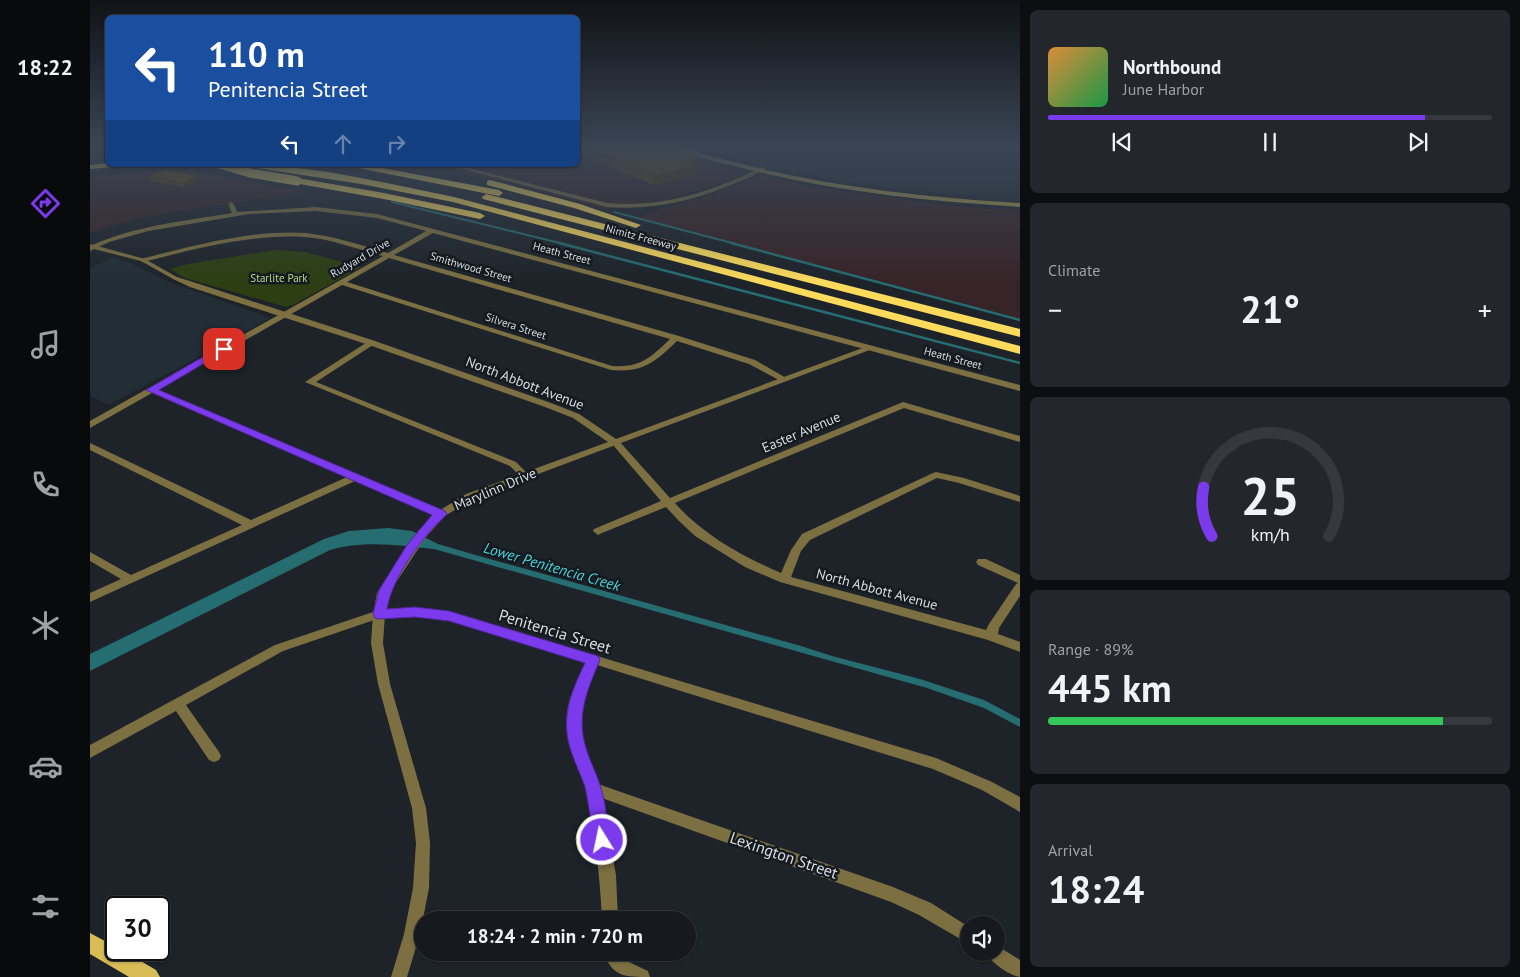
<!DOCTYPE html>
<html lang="en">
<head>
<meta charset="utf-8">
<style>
  body { margin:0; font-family:"PT Sans",sans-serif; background:#23272c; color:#f1f3f6; height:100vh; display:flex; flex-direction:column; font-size:19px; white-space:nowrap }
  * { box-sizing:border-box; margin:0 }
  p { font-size:16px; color:#9ea1a4 }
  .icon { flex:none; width:28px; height:28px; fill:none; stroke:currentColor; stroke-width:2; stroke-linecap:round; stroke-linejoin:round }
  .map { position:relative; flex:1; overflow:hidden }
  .drawer { display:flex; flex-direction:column; gap:10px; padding:10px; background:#0c0e11; width:500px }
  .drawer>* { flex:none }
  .banner { position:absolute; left:15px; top:15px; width:475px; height:152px; border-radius:8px; box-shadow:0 1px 4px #0004,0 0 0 1px #35383d; background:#1a4fa0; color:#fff; overflow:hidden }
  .controls { position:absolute; left:870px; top:916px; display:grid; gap:10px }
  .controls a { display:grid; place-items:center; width:45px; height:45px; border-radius:50%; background:#161a1f; box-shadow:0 1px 4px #0004,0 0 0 1px #35383d; font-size:25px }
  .speed { position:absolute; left:15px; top:896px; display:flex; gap:10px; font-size:25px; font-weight:700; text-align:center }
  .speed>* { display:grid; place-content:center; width:65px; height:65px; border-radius:50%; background:#161a1f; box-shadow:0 1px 4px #0004,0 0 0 1px #35383d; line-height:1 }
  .speed .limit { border:2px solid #111; border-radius:8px; background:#fff; color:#111 }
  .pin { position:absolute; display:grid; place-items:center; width:42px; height:42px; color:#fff; margin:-21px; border-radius:10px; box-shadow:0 2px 8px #0006 }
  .me { position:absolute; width:55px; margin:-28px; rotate:350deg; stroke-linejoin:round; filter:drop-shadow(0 0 4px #0008) }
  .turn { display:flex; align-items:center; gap:18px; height:105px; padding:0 20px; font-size:22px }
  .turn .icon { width:65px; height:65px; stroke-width:2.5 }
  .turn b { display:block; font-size:35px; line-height:42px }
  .lanes { display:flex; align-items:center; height:48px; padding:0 20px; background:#0003; justify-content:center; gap:25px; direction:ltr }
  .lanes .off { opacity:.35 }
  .big { font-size:38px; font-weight:700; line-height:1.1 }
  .drawer .card { flex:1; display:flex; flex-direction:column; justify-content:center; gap:8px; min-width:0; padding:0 18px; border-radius:8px; background:#23272c }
  .drawer .dial { align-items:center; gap:0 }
  .dial svg { height:130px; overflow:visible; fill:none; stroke:#35383d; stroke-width:7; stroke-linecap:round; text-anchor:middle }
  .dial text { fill:#f1f3f6; stroke:none }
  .song { display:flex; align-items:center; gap:15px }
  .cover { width:60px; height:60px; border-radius:8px; background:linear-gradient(135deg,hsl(30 70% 55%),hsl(140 70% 35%)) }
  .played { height:5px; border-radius:2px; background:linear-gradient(90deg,#7c3aed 85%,#35383d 85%) }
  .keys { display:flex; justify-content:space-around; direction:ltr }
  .heat { display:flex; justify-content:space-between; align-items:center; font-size:28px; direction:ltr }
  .charge { height:8px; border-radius:4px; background:linear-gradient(90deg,#34c759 89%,#35383d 0) }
  .trip { position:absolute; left:324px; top:911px; width:282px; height:50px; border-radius:25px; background:#161a1f; box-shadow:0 1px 4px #0004,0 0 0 1px #35383d; font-weight:700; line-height:50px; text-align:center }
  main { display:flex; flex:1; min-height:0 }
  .menu { display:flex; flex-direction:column; width:90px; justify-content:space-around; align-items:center; background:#090a0c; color:#9ea1a4 }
  .menu .icon { width:35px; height:35px }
  .menu .active { color:#7c3aed }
  .menu b { font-size:22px; color:#f1f3f6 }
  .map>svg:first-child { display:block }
</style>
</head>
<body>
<main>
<nav class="menu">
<b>18:22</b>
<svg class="icon active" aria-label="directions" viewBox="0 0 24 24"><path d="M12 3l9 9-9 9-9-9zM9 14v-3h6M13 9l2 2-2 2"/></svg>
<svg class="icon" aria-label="music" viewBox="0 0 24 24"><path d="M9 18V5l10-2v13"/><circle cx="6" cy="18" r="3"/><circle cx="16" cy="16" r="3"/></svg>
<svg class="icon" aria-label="phone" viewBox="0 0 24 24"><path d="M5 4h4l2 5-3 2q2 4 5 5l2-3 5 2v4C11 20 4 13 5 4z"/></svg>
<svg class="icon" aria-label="climate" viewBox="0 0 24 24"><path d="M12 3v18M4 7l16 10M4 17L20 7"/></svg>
<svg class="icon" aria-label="car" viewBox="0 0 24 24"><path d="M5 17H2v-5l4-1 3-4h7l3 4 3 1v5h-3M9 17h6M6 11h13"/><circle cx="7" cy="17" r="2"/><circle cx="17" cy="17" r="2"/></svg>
<svg class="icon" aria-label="filters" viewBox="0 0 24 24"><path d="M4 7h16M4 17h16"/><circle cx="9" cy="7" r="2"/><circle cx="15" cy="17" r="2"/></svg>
</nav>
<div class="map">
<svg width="930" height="977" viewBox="0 0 930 977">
  <rect width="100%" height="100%" fill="#1d2329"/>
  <path fill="#372428" d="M488,146H572L599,156L657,173L638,182L574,200L515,209L411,181L334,165H488Z
    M77,170L100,171L217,192L48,218L0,233V176Z
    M670,175L730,188L862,206L930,211V320L544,218L622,194Z"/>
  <path fill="#222d36" d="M605,146H930V198L857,194L772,184L672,165Z
    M22,257L40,263L80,282L181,318L19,405L0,396V269Z"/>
  <path fill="#2d3f12" d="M185,250L215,252L271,267L203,305L196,307L95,278L80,269L98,264Z"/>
  <path fill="#256d70" d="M298,528L322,531L348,544L382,554L711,646L742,656L830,679L894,700L930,719V727L894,708L837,688L344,549C308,545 275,540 240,550L0,671V654L234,539L259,531Z"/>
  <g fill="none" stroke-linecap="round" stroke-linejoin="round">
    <path stroke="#256d70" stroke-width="2" d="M302,202L474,244
      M524,212L646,244"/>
    <path stroke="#256d70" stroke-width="2.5" d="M469,243L930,363
      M641,243L930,320"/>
    <path fill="#7c6f41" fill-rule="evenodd" d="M141,202L144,204L147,212L226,207L287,214L930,385V391L343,233L304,255L589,336L665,360L698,379L697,381H691L659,364L587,341C565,362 553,373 521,370L252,285L68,390L355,512L356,514L355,516H347L265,481L0,602V593L31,579L0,561V552L41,575L152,525L0,450V443L161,520L257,477L62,393L0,428V421L293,256C267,249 241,239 215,237C161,234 105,249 53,262L51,261V259C102,246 163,229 216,233C244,236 271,245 298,253L336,231L287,218L226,211L159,214L58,231L19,242L0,251V246C44,226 94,221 142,213L138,204ZM299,258L580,339C561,357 551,368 522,366L257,282Z
      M279,341H285L286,343L226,382L426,462L440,476L438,478H432L420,466L215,382Z
      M813,402L930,436V442L814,408L585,503C613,535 652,556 691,573L701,550L712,534L843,473L846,472L874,478L930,496V502L869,483L847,478L720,540L711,551L701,577L896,630L899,624L926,584L928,583L888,565L886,562L888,559H896L930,575V596L909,628L908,634L930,642V652L898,640L690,582L655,567L605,536L588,520L576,507L512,533L508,535L503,531L504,529L571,501L523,445L521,443L523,441H529L580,498Z
      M307,608L343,609L374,616L846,758L902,782L930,797V812L892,790L843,769L507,665C484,719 487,731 508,784L803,887L841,903L879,927V944L829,915L801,902L512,798L526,875L528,920H512C510,876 505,833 496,790C490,762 474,744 477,712C479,695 489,678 496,662L374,624L343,617L307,616L290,618L193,651L96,705L129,752L131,756L129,760L124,762L119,760L86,711L0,758V745L185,645L289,610Z
      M906,945L930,960V977C920,976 900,962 896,952H906Z
      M513,952H530L539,962L558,971L560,977C534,977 523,977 513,952Z"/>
    <path fill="#7c6f41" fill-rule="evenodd" d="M357,165H367L517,203C571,208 623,192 671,167L676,168C668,174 658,178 648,182C607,200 562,211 517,207Z
      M0,244L55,259L87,277L106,283L285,341L461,403L489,414L526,439L778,346H784L785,348L384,498L355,516L336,537L299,593L295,614L293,643L300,684L336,808L340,843L339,888L330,934L317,977H301L314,934L323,888L326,843L322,808L288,684L281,643L283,614L287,593L328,531L347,512L376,494L518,442L483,418L455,407L279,345L100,287L83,279L51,261L0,248Z"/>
    <path fill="#b09b4e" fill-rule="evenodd" d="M580,146H587C702,182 810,196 930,203V207C834,201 738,191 645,166C627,162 596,155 580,146Z"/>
    <path fill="#d8bc56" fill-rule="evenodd" d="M0,933L26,947V950H32L66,970L70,977H39L0,954Z"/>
    <path fill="#fcdb5c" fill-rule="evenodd" d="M18,163V165H27L23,167L0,169V165Z
      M107,165H142L153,168L149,170L111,167Z
      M157,165C223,165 299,184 364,197L930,346V354L363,202L271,184L161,167Z
      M259,165H276L409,190L413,193L409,196L263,167Z
      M207,178L294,193L390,213L395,216L390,219L294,199L204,183L203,181Z
      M400,180L490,204L551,225L546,228L543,227L484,208L397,185V181Z
      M396,194L930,329V337L393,199L392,197Z"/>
    <path stroke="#fcdb5c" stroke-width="9" d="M133,165L160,173L207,181"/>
  </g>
  <path fill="#60430c" d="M488,146H578L608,167L606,168V174L564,185L488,153Z
    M60,176L109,181L95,187L61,181Z"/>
  <path fill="#4e370a" d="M609,158L608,167L606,168V174L564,185L565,176Z
    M108,176L109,181L95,187L93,183Z"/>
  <path fill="#704e0e" stroke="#4e370a" d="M490,146H578L609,158L599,162L606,165L565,176Z
    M74,170L108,176L93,183L60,176Z"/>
  <linearGradient id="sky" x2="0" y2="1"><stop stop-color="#101317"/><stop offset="0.52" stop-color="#3a4554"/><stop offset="1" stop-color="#3a4554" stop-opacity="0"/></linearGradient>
  <rect width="930" height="282" fill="url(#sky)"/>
  <path fill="#7c3aed" stroke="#51269a" d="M130,347H134L138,349L69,390L355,511L357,514C353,519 347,523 343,528C324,550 302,580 297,609L325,607L359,611L508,656L510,660C497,690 486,716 496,748C500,762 507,774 511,788C516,804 517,823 520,840L518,846L512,848L506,846L503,840C501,823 499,804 495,787C491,775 485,763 481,751C470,719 481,692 495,663L359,621L325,617L289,619L285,618L283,614L289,590L317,545L342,515L56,390Z"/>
  <g text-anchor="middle" stroke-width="5" stroke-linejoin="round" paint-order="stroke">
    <g font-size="11" fill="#d9dde1" stroke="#141a20">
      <text transform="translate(551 237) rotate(15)" y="4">Nimitz Freeway</text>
      <text transform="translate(472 253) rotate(15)" y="4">Heath Street</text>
      <text transform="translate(270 258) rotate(-30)" y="4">Rudyard Drive</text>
      <text transform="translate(381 267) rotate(16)" y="4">Smithwood Street</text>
      <text transform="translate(426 326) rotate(18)" y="4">Silvera Street</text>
      <text transform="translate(863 358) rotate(15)" y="4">Heath Street</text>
    </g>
    <g font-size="11" fill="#b3d883" stroke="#141a20">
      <text x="189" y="282">Starlite Park</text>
    </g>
    <g font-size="14" fill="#d9dde1" stroke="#141a20">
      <text transform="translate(435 383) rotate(21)" y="5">North Abbott Avenue</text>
      <text transform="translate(711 432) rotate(-23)" y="5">Easter Avenue</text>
      <text transform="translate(405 489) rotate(-23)" y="5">Marylinn Drive</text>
      <text transform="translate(787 589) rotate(15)" y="5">North Abbott Avenue</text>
    </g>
    <g font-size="15" font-style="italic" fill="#4ad6dc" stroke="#141a20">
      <text transform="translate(462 567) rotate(16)" y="5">Lower Penitencia Creek</text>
    </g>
    <g font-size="16" fill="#d9dde1" stroke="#141a20">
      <text transform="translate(465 631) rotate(17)" y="6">Penitencia Street</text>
      <text transform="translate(694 855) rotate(19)" y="6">Lexington Street</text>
    </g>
  </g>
</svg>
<div class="controls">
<a><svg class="icon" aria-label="sound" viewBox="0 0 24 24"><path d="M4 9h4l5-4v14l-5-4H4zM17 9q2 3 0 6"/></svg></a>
</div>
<div class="speed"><div class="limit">30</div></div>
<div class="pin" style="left:134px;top:349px;background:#d93025"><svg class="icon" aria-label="arrive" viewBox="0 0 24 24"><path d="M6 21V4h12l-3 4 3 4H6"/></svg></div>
<svg class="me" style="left:512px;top:840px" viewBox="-20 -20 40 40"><circle r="17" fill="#7c3aed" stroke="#fff" stroke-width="3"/><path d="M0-11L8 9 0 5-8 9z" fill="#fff"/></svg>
<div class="trip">18:24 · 2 min · 720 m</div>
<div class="banner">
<div class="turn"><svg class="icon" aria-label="left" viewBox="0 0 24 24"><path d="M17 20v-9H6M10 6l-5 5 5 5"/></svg><div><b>110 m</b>Penitencia Street</div></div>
<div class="lanes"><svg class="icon" aria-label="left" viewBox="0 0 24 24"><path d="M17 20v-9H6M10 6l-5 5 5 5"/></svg><svg class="icon off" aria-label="ahead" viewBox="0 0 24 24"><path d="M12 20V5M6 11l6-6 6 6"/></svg><svg class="icon off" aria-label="right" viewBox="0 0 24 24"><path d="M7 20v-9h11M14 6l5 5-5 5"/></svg></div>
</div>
</div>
<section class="drawer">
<div class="card">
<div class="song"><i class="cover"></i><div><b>Northbound</b><p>June Harbor</p></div></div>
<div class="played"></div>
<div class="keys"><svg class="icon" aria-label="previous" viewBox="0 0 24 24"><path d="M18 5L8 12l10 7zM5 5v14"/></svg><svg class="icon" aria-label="pause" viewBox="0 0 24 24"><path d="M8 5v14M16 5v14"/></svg><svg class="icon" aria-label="next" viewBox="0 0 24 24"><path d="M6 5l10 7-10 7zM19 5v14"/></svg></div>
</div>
<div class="card"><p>Climate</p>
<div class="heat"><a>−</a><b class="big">21°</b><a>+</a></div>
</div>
<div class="card dial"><svg viewBox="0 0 100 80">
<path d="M14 69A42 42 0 1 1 86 69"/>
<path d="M14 69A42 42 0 0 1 9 39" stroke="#7c3aed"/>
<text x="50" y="56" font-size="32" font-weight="700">25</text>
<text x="50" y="72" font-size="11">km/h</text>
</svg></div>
<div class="card"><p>Range · 89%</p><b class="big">445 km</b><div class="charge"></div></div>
<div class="card"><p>Arrival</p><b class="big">18:24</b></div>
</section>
</main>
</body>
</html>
